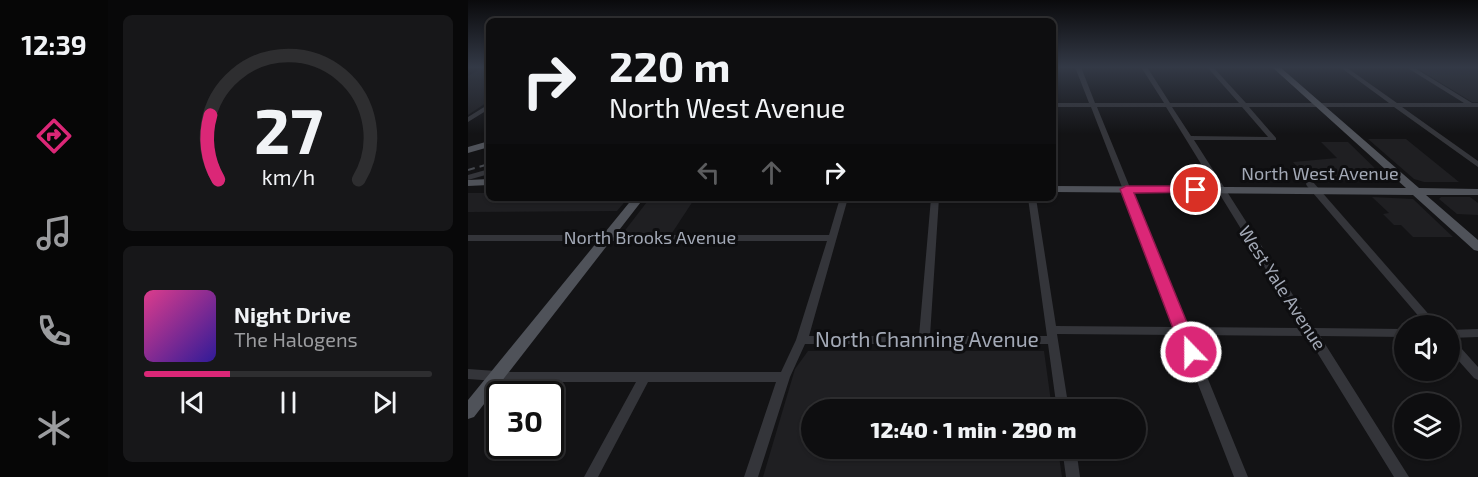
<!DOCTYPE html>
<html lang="en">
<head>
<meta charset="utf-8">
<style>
  body { margin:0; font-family:"Exo 2",sans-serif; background:#171719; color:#f1f3f6; height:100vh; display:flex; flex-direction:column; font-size:22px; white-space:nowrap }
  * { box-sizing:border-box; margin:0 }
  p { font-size:20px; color:#9b9c9f }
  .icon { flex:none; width:33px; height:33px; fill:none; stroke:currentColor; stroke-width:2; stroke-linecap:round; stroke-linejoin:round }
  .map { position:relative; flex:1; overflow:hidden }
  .panel { display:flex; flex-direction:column; gap:15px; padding:15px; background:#080809; width:360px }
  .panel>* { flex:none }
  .top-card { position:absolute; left:18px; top:18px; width:570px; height:183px; border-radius:9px; box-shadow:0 2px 4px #0004,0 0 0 2px #2e2e30; background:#0e0e10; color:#f1f3f6; overflow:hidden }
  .controls { position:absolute; left:926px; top:315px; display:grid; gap:12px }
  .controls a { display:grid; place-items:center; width:66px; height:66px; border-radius:50%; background:#0e0e10; box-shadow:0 2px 4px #0004,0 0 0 2px #2e2e30; font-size:30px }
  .speed { position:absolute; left:18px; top:381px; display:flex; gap:12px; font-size:30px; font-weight:700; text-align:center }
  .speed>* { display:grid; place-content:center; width:78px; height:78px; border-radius:50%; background:#0e0e10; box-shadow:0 2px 4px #0004,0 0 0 2px #2e2e30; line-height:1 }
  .speed .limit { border:3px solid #111; border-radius:9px; background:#fff; color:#111 }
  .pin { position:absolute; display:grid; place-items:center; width:51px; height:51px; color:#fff; margin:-26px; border:3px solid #fff; border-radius:50%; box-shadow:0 2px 6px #0007 }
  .me { position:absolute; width:66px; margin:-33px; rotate:338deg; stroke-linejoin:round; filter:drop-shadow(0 0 4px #0008) }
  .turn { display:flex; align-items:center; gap:21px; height:126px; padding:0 24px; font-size:27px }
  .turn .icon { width:78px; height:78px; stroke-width:2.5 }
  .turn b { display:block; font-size:42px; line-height:51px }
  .lanes { display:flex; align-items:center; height:57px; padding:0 24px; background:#0003; justify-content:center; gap:30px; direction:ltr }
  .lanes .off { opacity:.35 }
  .panel .card { flex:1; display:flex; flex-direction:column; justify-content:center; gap:9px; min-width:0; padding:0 21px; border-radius:9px; background:#171719 }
  .panel .dial { align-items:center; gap:0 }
  .dial svg { height:156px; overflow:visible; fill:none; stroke:#2e2e30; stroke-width:7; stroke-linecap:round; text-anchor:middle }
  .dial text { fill:#f1f3f6; stroke:none }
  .song { display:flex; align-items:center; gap:18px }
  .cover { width:72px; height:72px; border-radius:9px; background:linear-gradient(135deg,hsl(330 70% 55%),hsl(250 70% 35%)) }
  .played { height:6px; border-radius:3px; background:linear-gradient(90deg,#db2777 30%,#2e2e30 30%) }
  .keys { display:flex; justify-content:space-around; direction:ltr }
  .trip { position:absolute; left:333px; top:399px; width:345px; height:60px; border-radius:30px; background:#0e0e10; box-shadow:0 2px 4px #0004,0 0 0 2px #2e2e30; font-weight:800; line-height:60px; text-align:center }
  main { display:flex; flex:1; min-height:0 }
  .tab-bar { display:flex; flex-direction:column; width:108px; justify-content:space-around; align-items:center; background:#060606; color:#9b9c9f }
  .tab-bar .icon { width:42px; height:42px }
  .tab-bar .on { color:#db2777 }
  .tab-bar b { font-size:27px; color:#f1f3f6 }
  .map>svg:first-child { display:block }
</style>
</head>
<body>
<main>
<nav class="tab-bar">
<b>12:39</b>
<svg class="icon on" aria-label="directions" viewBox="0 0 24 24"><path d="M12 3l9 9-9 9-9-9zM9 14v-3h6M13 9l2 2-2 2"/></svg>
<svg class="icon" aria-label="music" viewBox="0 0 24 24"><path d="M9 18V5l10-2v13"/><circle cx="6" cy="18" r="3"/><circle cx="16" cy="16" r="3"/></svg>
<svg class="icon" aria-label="phone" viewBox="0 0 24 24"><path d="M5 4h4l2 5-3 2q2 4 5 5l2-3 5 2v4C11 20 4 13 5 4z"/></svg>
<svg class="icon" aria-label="climate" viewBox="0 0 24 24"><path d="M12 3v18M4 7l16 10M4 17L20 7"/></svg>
</nav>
<section class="panel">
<div class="card dial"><svg viewBox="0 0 100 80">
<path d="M14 69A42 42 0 1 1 86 69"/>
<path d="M14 69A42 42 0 0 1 10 36" stroke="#db2777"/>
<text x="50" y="56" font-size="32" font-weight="700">27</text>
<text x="50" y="72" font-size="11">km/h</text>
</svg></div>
<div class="card">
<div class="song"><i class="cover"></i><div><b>Night Drive</b><p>The Halogens</p></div></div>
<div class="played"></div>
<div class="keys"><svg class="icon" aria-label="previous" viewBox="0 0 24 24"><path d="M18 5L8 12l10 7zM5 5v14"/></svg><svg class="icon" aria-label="pause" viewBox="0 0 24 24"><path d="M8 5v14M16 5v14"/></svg><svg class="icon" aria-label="next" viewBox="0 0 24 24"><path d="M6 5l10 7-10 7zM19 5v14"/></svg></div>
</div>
</section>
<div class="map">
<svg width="1010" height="477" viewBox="0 0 1010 477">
  <rect width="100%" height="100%" fill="#131315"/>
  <path fill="#1f1f22" d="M16,67H21V101L0,115V76Z
    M947,67H1010V102H1004Z
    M900,139H938L991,182H956L946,179Z
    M853,142H880L917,178L915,181L841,180L825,162L869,158Z
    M0,193H21V198H160L149,211L0,212Z
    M904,197L945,199L985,237H945L933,225H926L915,214L921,213Z
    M973,197H1002L1010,203V215L989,214L971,199Z
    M182,198H227L204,233H155Z
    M340,351H576L584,409L344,410V448L590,449L594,477H295L327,369Z"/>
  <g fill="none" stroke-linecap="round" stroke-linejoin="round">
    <path fill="#34353a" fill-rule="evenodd" d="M607,67H613L627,103H696L673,67H679L702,103H771L739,67H745L778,103H921L872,67H878L929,103H996L938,67H945L1004,103H1010V107H934L1010,161V167L926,107H781L808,138V140H726L846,328L936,329V337L852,336L941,477H926L839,336L722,335L780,477H766L711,335L589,334L601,410H589L580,344H337L322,377L290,477H276L308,382H180L130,477H116L168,382H43L0,379V369L43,372H313L328,340L359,241H0V235H361L372,198H380L341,336H451L463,198H471L462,336H579L560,198H568L588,326L708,327L623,107H585V103H621ZM629,107H698L834,328L719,327ZM704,107H774L800,137L723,136Z
      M21,104V109L0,122V117Z
      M21,169V174L0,180V175Z
      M839,182H845L971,326H959L839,186L838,184Z
      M1010,329V337L982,338L985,339L1010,367V380L1006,378L981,350V330Z
      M594,448H608L612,477H598Z"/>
    <path fill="#4f5259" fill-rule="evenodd" d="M804,67H812L951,188L1010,189V195H958L1010,240V251L1006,250L945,195L585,192V186L938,188Z
      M21,141V147L0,153V147Z
      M21,179V185L0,186V180Z
      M165,198H176L6,417L0,419V400Z"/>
    <path stroke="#46494f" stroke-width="2" stroke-dasharray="7 5" stroke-linecap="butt" d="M0,170L21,164"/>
  </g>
  <linearGradient id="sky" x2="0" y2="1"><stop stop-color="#0a0a0c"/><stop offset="0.5" stop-color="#333946"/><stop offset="1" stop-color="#333946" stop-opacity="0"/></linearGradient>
  <rect width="1010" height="134" fill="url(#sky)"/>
  <path fill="#db2777" stroke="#8e194d" stroke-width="1.5" d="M728,186L733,187V192L666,193L731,352L729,357H717L714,352L652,189L658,186Z"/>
  <g text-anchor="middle" stroke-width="6" stroke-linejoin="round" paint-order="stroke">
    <g font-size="18" fill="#a3a9b6" stroke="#0e0e10">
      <text x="852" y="180">North West Avenue</text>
      <text x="182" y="244">North Brooks Avenue</text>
      <text transform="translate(814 288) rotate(57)" y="6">West Yale Avenue</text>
    </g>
    <g font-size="21" fill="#a3a9b6" stroke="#0e0e10">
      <text x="459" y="347">North Channing Avenue</text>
    </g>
  </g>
</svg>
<div class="controls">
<a><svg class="icon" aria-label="sound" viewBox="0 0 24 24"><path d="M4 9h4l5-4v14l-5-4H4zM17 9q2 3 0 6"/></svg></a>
<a><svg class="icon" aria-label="layers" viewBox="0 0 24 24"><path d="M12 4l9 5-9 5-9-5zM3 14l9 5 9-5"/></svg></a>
</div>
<div class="speed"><div class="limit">30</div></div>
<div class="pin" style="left:728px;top:190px;background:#d93025"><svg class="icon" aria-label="arrive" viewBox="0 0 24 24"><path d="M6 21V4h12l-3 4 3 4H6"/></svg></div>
<svg class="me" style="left:723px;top:352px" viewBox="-20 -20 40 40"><circle r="17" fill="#db2777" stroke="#fff" stroke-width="3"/><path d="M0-11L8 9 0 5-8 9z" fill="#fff"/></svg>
<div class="trip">12:40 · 1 min · 290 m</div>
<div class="top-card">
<div class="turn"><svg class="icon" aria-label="right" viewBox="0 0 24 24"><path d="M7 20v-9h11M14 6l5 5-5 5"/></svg><div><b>220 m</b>North West Avenue</div></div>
<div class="lanes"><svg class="icon off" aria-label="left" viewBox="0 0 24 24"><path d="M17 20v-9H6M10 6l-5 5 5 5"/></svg><svg class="icon off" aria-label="ahead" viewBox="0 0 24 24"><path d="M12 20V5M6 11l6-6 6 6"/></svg><svg class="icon" aria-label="right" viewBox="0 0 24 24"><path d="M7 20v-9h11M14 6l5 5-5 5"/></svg></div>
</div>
</div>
</main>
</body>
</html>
